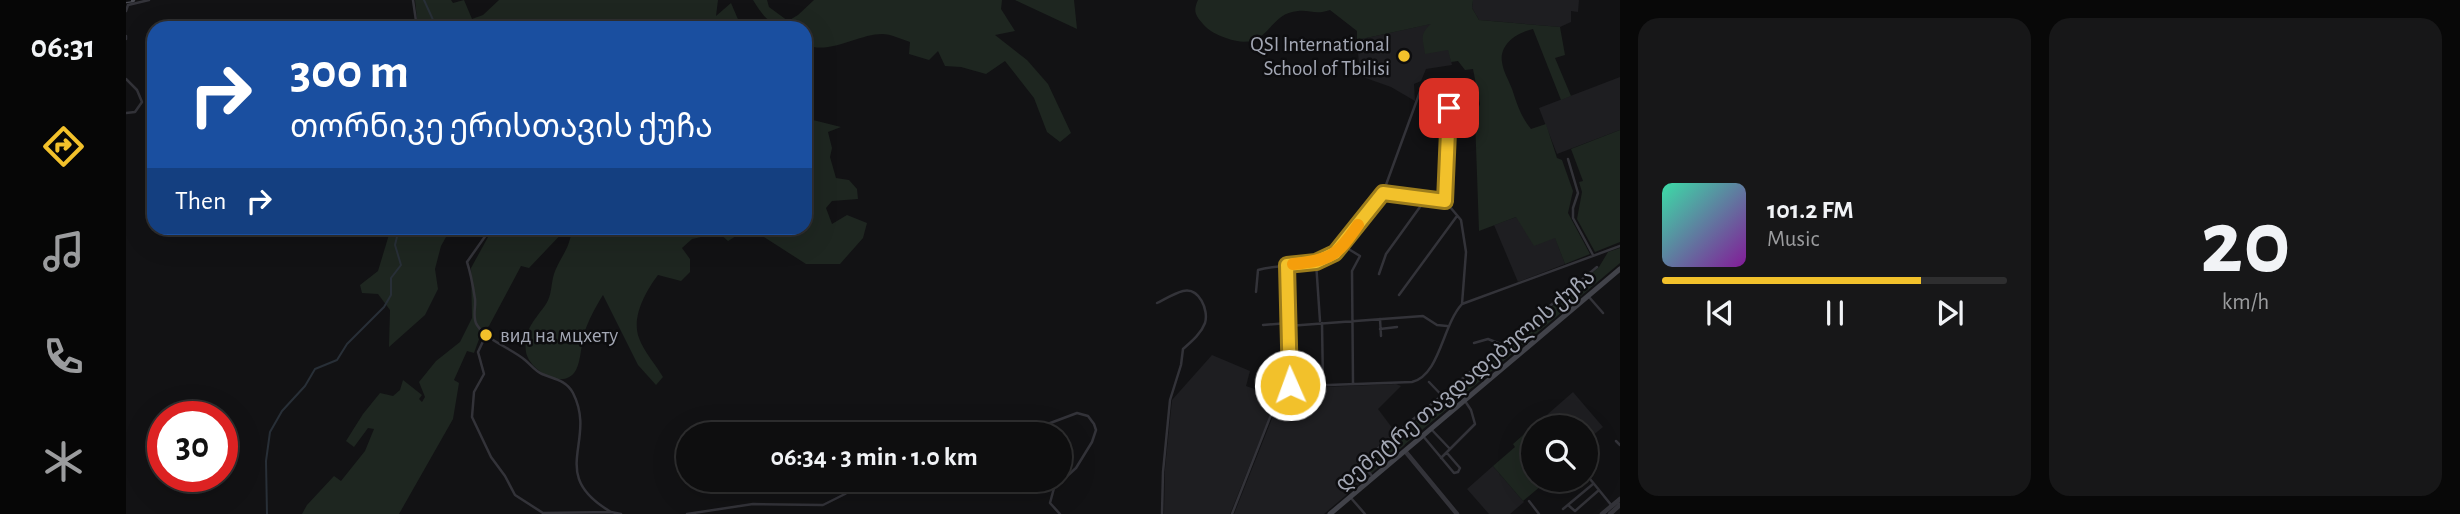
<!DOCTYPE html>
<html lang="en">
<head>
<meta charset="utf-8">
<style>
  body { margin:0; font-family:"Alegreya Sans","Noto Sans Georgian",sans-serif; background:#171718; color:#f1f3f6; height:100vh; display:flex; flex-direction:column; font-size:26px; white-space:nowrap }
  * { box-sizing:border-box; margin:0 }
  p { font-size:23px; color:#9b9c9e }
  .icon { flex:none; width:38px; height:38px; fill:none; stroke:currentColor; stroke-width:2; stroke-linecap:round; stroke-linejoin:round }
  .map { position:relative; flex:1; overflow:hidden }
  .details { display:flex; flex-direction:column; gap:18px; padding:18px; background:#080808; width:840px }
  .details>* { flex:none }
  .top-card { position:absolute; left:21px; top:21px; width:665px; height:214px; border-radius:21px; box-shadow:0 7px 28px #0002,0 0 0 2px #2e2e2f; background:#1a4fa0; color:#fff; overflow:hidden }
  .buttons { position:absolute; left:1395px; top:415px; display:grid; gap:14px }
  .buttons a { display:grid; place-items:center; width:77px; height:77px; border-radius:50%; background:#0e0e0f; box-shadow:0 7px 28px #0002,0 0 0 2px #2e2e2f; font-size:35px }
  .speed { position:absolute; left:21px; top:401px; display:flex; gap:14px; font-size:35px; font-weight:700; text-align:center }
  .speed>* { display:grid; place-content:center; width:91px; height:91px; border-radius:50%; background:#0e0e0f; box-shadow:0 7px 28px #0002,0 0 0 2px #2e2e2f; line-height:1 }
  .speed .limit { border:10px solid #d22; background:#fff; color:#111 }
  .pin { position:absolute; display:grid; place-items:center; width:60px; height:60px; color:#fff; margin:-30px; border-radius:14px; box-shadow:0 4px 10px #0006 }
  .me { position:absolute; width:77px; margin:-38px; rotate:358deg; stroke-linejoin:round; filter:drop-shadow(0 0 5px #0008) }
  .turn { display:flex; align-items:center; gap:24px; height:147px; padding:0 28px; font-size:32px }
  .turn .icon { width:91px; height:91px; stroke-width:2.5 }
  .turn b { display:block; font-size:49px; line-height:60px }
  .then { display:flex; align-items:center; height:66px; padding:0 28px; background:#0003; gap:14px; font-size:26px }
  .details .tile { flex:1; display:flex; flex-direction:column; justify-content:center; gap:10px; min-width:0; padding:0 24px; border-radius:21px; background:#171718 }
  .details .dial { align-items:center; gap:0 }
  .dial b { font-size:91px; line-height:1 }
  .song { display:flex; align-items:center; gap:21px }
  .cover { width:84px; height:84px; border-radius:10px; background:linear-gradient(135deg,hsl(160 70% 55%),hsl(290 70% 35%)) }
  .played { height:7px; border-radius:4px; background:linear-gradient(90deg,#f2c12b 75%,#2e2e2f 75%) }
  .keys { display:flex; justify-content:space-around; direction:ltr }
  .details .tiles { flex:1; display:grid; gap:18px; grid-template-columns:repeat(2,1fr) }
  .trip { position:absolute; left:550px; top:422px; width:396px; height:70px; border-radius:35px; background:#0e0e0f; box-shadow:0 7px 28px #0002,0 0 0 2px #2e2e2f; font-weight:700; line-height:70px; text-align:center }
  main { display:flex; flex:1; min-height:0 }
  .dock { display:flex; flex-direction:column; width:126px; justify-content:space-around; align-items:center; background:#060606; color:#9b9c9e }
  .dock .icon { width:49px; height:49px }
  .dock .on { color:#f2c12b }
  .dock b { font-size:32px; color:#f1f3f6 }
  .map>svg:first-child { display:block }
</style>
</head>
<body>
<main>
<nav class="dock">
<b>06:31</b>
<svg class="icon on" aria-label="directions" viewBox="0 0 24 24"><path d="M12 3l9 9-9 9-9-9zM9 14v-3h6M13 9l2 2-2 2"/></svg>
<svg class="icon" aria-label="music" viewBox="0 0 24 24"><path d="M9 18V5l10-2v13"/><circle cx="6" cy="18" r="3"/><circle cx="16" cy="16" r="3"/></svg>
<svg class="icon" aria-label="phone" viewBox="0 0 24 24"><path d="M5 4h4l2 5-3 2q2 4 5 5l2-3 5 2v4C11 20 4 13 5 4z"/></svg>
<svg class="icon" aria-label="climate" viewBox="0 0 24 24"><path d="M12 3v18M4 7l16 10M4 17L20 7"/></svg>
</nav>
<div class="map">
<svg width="1494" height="514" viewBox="0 0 1494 514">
  <rect width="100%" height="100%" fill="#121214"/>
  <path fill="#1e1e21" d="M1347,0H1453L1452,12L1445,11V22L1434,27L1353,20L1346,8Z
    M1313,22L1317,25L1326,65L1300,69L1295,81L1288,84L1289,101L1265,87L1234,76L1231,40Z
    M1494,77V130L1431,154L1413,108Z
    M1390,217L1429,237L1439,264L1392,282L1368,225Z
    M1086,355L1124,371L1120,386L1155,398L1145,413L1104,514H1038L1039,469L1046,400Z
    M1270,384L1275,386L1252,409L1279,445L1198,514H1108L1147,416L1163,394L1173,388Z
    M1447,392L1477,427L1460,441V427H1421L1415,420Z
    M1367,466L1398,502L1384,514H1363L1341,489Z"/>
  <path fill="#1e2620" d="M289,0H325L327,3L338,0L346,19L357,15L373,0H592L590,16L605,3L614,24L618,28H292Z
    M627,0H641L643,7L662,21L672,15L688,0H876L875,9L889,31L869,35L901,60L922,84L945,133L934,142L921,132L908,98L879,61L860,74L835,67L819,66L812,51L803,60L783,54L784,42C775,39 765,34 756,34C732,34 702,56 679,44V28C649,28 643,26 627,0Z
    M889,0H948L951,29Z
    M1072,0H1347L1346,8L1353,20L1434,27L1439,55L1429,58L1445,96L1435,100L1407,29C1392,32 1373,44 1376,62C1377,71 1383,81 1386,89C1391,104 1395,117 1405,129L1420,124L1431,158L1436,160L1447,191L1442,213L1464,254L1439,264L1429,238L1408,246L1390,217L1353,231L1349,118L1354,104L1347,69L1339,70L1332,61L1325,62L1322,50L1299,54C1297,38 1293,35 1305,24L1231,40V31L1204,10C1190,15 1185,10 1172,11C1140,13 1144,54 1100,38C1091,35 1083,31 1077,24C1069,15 1067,11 1072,0Z
    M679,118L715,127L702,132L706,148L704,157L710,178L723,180L731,189L732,199L706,201L700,208L706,224L721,215L741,223L737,238L714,264H680L624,228H679Z
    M1494,130V242L1469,252L1451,219L1456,192L1453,182L1457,181L1445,149Z
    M265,228H325L315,246L309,269L312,289L299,315L263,347L264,310L252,294L236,293L234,285L252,271Z
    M367,228H441L403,268L395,266L363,326L356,331L348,353L341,351L328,380L333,383L327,419L273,514H176L181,505L208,476L215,481L239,451L248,429L242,428L228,447L220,441L237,414L254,393L267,396L274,390L277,380L296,395L293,399L296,402L299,397L293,382L310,361L334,342L346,318L345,268Z
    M442,228H623L602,241L593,233L566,239L556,248L564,259V272L555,281L532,275C520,291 505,317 513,338C518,352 530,365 537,377L530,385L512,365L477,295C470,306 462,321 458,334C455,345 455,360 450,370C438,392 403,370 400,352C397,330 409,320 420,304C426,295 425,283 428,274C435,255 443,251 446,229Z
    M1494,248V263L1245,473L1240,463L1473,267L1482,252Z
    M1413,421L1418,427H1407V480H1422L1397,501L1367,466L1389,447L1387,444Z"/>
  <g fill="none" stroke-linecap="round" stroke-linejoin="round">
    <path stroke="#282f37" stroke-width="2" d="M298,0L308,22L307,28
      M141,514L140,461L144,432L156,411L179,386L189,369L211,360L221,344L258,307L265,295V278L275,265L269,245L273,228"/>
    <path stroke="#333339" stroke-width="2.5" d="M287,0L291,28
      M0,11L2,5L23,0
      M0,36V39
      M0,79L11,90L16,102L9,112L0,113
      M1442,159L1452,193L1447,208V218L1467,255
      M1257,193L1319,201L1335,220L1340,252L1336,304
      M1319,201C1320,167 1317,129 1327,96
      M365,228L341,262C345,274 347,286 349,299C350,308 346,318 351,325C361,341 385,348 399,360C405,365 409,371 416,374C428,379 440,380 447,393C472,442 420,474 485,512
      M1216,245L1234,256L1226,271L1227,383
      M1190,262L1194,321
      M1161,265L1164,385
      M1253,274L1260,254L1299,200
      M1130,292L1132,270C1153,264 1176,267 1196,260C1222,252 1237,211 1257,193L1295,89
      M1273,295L1331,216
      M1463,297L1477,313
      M1429,302L1438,313
      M1031,303C1039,299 1049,293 1057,291C1073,287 1083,310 1079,323C1075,334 1065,342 1057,349L1055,365L1044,400L1037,472L1036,514
      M1254,319L1255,336
      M1196,323L1197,385
      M1137,325L1162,323
      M1162,326L1297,316L1311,325L1321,326
      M1254,329L1271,327
      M360,335L352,352L358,374L348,392L346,417L365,457L379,476L389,495L417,513L485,512L495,514
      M1348,343L1362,339L1377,345
      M1303,382L1327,407
      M1305,429L1324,449
      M883,434L919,425L951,413L962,416L968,424L970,430L966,442L950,468L928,488L924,503L934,514
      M1297,436L1328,473L1332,472
      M1490,441L1494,445
      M1321,453L1334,468L1332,472
      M1315,458L1349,424L1345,410L1339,401
      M1460,474L1486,506
      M1246,476L1238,466V460L1471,267
      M1225,498L1239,514
      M1403,501L1413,514
      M1442,505L1449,511L1473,490
      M1437,509L1467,484
      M561,514L627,504L697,505L719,494L734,480
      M1106,514L1145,415C1153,403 1159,391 1174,386L1286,382C1314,375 1316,326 1336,304L1494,246"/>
    <path stroke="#333339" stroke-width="4.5" d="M1279,451L1331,514
      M1476,514L1494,499
      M1484,514L1494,505"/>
    <path stroke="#414249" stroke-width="5" d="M1204,514L1494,269"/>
    <g stroke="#4a4b52" stroke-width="4.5">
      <path id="rail" d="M0,1L7,0"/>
    </g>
    <use href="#rail" stroke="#0d0d0f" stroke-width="2" stroke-dasharray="5" stroke-linecap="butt"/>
  </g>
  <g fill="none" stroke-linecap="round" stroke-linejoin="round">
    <g stroke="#9d7d1c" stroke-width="18">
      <path id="route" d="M1164,385L1161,265L1190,262L1209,253L1257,193L1319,201L1323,108"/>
    </g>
    <use href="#route" stroke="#f2c12b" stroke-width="12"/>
    <path stroke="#f59e0b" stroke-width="12" d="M1167,264C1205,260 1211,256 1232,225"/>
  </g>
  <g fill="#f2c12b" stroke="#0d0d0f" stroke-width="2.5">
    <circle cx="1278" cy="56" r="7"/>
    <circle cx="360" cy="335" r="7"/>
  </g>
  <g text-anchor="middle" stroke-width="5" stroke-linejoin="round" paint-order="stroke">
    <g font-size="21" fill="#a3a7b4" stroke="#0d0d0f" text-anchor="end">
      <text x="1264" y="51">QSI International<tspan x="1264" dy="24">School of Tbilisi</tspan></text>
      <text x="374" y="342" text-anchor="start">вид на мцхету</text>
    </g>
    <g font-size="21" fill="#a3a7b4" stroke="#0d0d0f">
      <text transform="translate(1339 380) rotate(-40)" y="7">დემეტრე თავდადებულის ქუჩა</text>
    </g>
  </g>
</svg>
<div class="buttons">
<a><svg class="icon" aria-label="search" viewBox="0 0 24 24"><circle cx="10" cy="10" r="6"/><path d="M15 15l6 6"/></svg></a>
</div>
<div class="speed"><div class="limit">30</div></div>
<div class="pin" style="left:1323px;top:108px;background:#d93025"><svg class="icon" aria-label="arrive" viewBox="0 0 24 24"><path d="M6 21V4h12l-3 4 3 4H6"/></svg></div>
<svg class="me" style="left:1164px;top:385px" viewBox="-20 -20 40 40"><circle r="17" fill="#f2c12b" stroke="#fff" stroke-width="3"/><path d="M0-11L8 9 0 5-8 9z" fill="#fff"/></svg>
<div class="trip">06:34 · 3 min · 1.0 km</div>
<div class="top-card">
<div class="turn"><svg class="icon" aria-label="right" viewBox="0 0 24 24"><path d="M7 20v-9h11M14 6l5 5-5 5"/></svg><div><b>300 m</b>თორნიკე ერისთავის ქუჩა</div></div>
<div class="then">Then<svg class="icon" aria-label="right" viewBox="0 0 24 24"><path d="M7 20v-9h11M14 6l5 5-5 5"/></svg></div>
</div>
</div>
<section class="details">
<div class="tiles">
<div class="tile">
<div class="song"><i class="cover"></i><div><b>101.2 FM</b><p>Music</p></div></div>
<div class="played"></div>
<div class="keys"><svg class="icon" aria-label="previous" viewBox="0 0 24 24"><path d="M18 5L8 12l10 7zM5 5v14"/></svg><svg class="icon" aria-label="pause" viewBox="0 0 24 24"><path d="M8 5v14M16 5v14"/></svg><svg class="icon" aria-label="next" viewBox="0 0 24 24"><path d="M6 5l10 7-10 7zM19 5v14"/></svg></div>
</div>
<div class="tile dial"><b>20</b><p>km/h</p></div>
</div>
</section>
</main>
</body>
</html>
